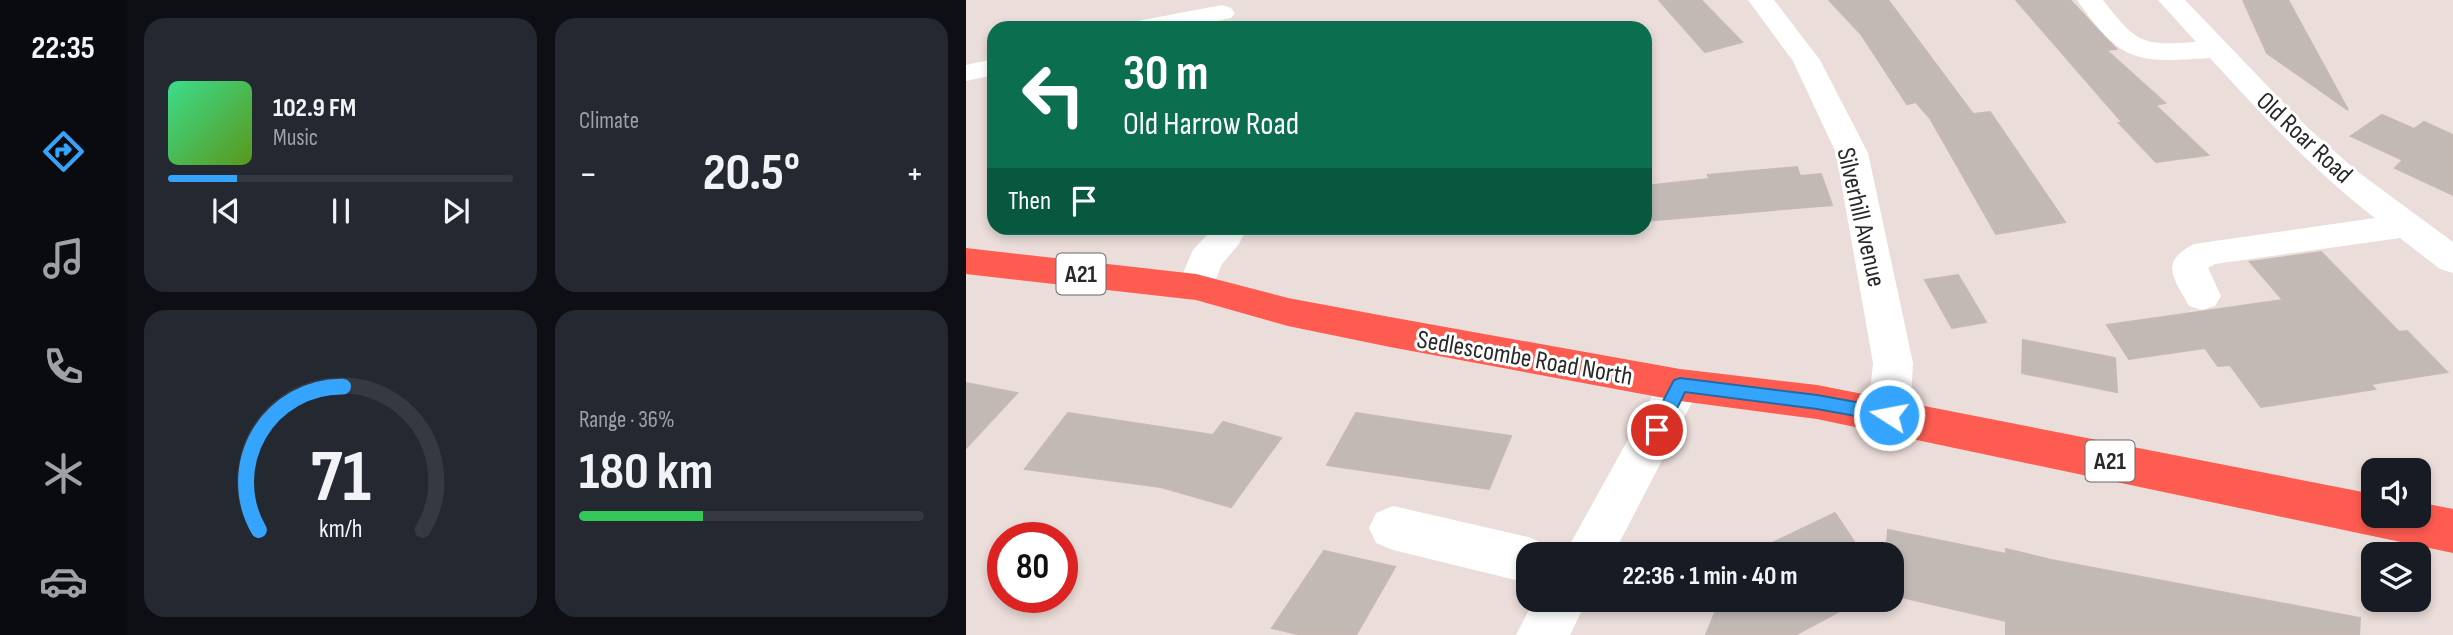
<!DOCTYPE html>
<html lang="en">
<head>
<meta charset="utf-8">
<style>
  body { margin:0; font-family:"Sofia Sans Condensed",sans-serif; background:#242831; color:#f1f3f6; height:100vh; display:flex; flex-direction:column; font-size:26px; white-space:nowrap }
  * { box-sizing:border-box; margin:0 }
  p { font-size:23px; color:#9ea1a6 }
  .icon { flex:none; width:38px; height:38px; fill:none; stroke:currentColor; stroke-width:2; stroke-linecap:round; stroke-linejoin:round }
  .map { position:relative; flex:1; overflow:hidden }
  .drawer { display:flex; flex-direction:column; gap:18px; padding:18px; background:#0d0f14; width:840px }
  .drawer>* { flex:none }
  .banner { position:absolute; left:21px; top:21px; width:665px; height:214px; border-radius:21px; box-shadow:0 4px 10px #0003; background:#0b6e4f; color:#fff; overflow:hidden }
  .buttons { position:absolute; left:1395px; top:458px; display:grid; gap:14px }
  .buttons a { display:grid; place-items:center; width:70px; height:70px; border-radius:14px; background:#171b24; box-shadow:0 4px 10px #0003; font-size:35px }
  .speed { position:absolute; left:21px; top:522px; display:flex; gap:14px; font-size:35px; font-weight:700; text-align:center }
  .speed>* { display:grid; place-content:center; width:91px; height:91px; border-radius:50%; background:#171b24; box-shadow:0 4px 10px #0003; line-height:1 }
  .speed .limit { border:10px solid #d22; background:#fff; color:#111 }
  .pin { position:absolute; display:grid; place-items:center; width:60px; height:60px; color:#fff; margin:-30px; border:4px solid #fff; border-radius:50%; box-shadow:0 2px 7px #0007 }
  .me { position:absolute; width:77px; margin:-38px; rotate:281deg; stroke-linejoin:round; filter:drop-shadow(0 0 5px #0008) }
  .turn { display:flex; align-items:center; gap:24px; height:147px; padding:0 21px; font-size:32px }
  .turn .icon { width:91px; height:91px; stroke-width:2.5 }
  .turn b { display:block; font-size:49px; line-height:60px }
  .then { display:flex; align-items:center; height:66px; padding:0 21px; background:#0003; gap:14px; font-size:26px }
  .big { font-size:52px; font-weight:700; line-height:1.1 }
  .drawer .tile { flex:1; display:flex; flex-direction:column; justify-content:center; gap:10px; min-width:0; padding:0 24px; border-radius:21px; background:#242831 }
  .drawer .dial { align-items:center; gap:0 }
  .dial svg { height:182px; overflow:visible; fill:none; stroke:#363941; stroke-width:7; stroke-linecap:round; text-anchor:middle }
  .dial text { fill:#f1f3f6; stroke:none }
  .song { display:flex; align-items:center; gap:21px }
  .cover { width:84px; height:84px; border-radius:10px; background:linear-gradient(135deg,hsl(150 70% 55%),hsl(90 70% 35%)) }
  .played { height:7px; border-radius:4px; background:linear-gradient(90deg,#35a4fd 20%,#363941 20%) }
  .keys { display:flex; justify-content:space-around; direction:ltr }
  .heat { display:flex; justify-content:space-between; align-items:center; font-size:38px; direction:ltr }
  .charge { height:10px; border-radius:5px; background:linear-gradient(90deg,#34c759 36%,#363941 0) }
  .drawer .tiles { flex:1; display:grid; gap:18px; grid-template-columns:repeat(2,1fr) }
  .trip { position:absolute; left:550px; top:542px; width:388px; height:70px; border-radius:21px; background:#171b24; box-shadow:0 4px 10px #0003; font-weight:700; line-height:70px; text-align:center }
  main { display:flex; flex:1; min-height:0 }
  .tabs { display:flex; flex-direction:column; width:126px; justify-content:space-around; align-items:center; background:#090b0e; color:#9ea1a6 }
  .tabs .icon { width:49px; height:49px }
  .tabs .selected { color:#35a4fd }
  .tabs b { font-size:32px; color:#f1f3f6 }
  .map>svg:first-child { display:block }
</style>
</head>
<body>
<main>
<nav class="tabs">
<b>22:35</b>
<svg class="icon selected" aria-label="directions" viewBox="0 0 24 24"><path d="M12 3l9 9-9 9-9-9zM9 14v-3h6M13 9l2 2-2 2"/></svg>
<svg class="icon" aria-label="music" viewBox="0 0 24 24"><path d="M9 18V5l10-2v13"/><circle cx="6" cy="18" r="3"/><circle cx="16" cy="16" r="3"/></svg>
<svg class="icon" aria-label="phone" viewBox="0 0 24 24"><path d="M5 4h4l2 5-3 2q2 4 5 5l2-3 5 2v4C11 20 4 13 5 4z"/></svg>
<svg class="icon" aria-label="climate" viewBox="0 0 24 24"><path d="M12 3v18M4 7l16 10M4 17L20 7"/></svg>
<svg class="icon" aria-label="car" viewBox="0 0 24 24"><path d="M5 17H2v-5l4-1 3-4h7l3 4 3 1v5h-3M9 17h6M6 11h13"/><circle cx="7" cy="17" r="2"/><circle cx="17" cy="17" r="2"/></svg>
</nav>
<section class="drawer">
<div class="tiles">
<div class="tile">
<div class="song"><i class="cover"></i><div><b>102.9 FM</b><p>Music</p></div></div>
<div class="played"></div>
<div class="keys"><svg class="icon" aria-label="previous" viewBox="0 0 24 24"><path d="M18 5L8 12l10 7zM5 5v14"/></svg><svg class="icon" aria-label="pause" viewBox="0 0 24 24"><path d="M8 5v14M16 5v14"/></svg><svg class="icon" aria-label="next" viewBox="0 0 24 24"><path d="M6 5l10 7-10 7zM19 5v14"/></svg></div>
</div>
<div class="tile"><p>Climate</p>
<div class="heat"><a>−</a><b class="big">20.5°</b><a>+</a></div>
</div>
<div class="tile dial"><svg viewBox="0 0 100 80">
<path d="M14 69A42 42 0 1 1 86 69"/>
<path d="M14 69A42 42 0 0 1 51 6" stroke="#35a4fd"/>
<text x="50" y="56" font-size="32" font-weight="700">71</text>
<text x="50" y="72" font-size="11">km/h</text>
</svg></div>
<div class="tile"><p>Range · 36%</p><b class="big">180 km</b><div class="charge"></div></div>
</div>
</section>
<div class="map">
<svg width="1487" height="635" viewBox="0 0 1487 635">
  <rect width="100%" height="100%" fill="#ebddd9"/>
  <path fill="#c2b9b5" stroke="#c6b9b3" stroke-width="2" d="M693,0H735L776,42L739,52Z
    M863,0H922L1007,114L1024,112L1099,222L1030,234L964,118L950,102L941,104L895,34Z
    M1050,0H1104L1150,49L1140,50L1199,103L1189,105L1242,155L1190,162L1153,123H1157Z
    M1277,0H1322L1382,110L1301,53Z
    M1416,115L1448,129L1458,122L1487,135V195L1429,168L1437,160L1385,136Z
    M831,167L834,176L855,174L866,205L679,221V186L743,179L742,175Z
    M1355,252L1433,332L1441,331L1481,372L1405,384L1409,389L1295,407L1264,365L1252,366L1239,348L1163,359L1141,325L1317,300L1284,262Z
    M992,275L1020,322L986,328L959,280Z
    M1057,340L1149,358L1151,392L1056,373Z
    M0,383L51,393L0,448Z
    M102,413L247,435L257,422L315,438L265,507L195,487L59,469Z
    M390,413L482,427L545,436L523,489L361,465Z
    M869,513L897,555H780L819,537Z
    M922,530L1040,554V549L1085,560L1394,618L1393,635H1040V621L926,595V555H920Z
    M358,551L429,567L390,635H336L306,628Z
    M754,600H894L829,635H740Z"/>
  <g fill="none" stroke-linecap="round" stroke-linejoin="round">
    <path fill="#fff" fill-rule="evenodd" d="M782,0H808L854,60L902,153L947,363L944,415L938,427L923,432L908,427L902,415L907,363L870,153L827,61Z
      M1111,0H1137C1170,43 1176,46 1230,42L1192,0H1219L1341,127L1392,172L1487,242V273L1474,269L1434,238L1249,264L1242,268L1255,296L1249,306L1236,310L1223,306C1207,277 1193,262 1228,244L1409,218C1347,170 1296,115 1244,58C1170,63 1155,63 1111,0Z
      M256,5L265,8L269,13L265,18L218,28H164L168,22L177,20Z
      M28,59V75L0,81V65Z
      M247,228H281L273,244L256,264L243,296L230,300L217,296L211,287L227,250Z
      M714,369L729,373L735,385L647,555H598L699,373Z
      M427,506L562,537L579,544L584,555H562V583L427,550L410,543L403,528L410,513Z
      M568,600H621L604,635H550Z"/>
    <path fill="#ff5c51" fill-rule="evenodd" d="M0,248L230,274L322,298L424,317L714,369L851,385L1407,494V516H1452V502L1487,509V553L851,419L714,401L424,347L322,326L230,300L0,274Z"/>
  </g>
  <path fill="#35a4fd" stroke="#226ba4" stroke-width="2" d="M714,378L851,395L923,408L932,415L923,422L851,409L719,392L698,435H685L682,430L685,424L708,380Z"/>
  <g text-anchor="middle" stroke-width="6" stroke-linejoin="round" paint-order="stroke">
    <g fill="#fff" stroke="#686868" stroke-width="2">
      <rect x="90.5" y="253.5" width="49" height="41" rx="5"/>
      <rect x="1119.5" y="440.5" width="49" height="41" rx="5"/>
    </g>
    <g font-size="24" font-weight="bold" fill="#282828">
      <text x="115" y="282">A21</text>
      <text x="1144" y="469">A21</text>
    </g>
    <g font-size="26" fill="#282828" stroke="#fff">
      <text transform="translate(1339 137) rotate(43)" y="9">Old Roar Road</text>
      <text transform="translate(896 217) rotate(77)" y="9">Silverhill Avenue</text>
      <text transform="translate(559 357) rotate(10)" y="9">Sedlescombe Road North</text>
    </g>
  </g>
</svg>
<div class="buttons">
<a><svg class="icon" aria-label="sound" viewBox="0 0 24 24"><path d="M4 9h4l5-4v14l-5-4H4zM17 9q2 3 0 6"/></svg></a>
<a><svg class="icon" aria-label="layers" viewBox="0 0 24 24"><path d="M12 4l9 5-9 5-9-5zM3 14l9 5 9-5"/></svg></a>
</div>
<div class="speed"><div class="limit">80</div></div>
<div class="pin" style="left:691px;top:430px;background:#d93025"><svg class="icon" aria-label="arrive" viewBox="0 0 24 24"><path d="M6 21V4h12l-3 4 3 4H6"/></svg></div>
<svg class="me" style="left:923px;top:415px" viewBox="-20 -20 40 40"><circle r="17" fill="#35a4fd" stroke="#fff" stroke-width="3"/><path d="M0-11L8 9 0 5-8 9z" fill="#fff"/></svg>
<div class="trip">22:36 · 1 min · 40 m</div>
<div class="banner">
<div class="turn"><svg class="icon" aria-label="left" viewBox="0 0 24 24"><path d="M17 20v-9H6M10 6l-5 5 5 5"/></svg><div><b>30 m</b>Old Harrow Road</div></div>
<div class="then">Then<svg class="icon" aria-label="arrive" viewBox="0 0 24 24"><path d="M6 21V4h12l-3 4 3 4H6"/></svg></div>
</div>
</div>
</main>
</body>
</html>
